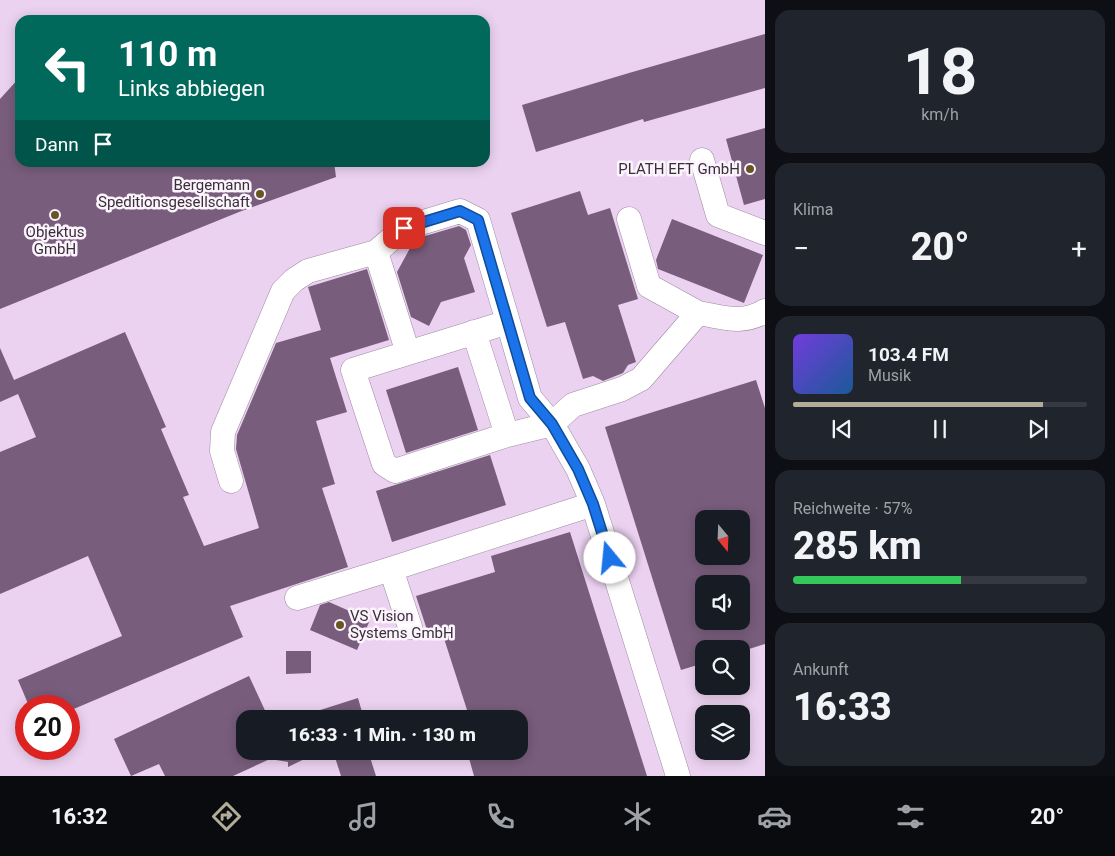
<!DOCTYPE html>
<html lang="de">
<head>
<meta charset="utf-8">
<style>
  body { margin:0; font-family:Roboto,sans-serif; background:#20242c; color:#f1f3f6; height:100vh; display:flex; flex-direction:column; font-size:19px; white-space:nowrap }
  * { box-sizing:border-box; margin:0 }
  p { font-size:16px; color:#9ea1a6 }
  .icon { flex:none; width:28px; height:28px; fill:none; stroke:currentColor; stroke-width:2; stroke-linecap:round; stroke-linejoin:round }
  .map { position:relative; flex:1; overflow:hidden }
  .sheet { display:flex; flex-direction:column; gap:10px; padding:10px; background:#0d0f14; width:350px }
  .sheet>* { flex:none }
  .banner { position:absolute; left:15px; top:15px; width:475px; height:152px; border-radius:15px; box-shadow:0 2px 12px #0003; background:#00695c; color:#fff; overflow:hidden }
  .needle { width:32px; rotate:161deg }
  .tools { position:absolute; left:695px; top:510px; display:grid; gap:10px }
  .tools a { display:grid; place-items:center; width:55px; height:55px; border-radius:10px; background:#171b24; box-shadow:0 2px 12px #0003; font-size:25px }
  .speed { position:absolute; left:15px; top:695px; display:flex; gap:10px; font-size:25px; font-weight:700; text-align:center }
  .speed>* { display:grid; place-content:center; width:65px; height:65px; border-radius:50%; background:#171b24; box-shadow:0 2px 12px #0003; line-height:1 }
  .speed .limit { border:8px solid #d22; background:#fff; color:#111 }
  .pin { position:absolute; display:grid; place-items:center; width:42px; height:42px; color:#fff; margin:-21px; border-radius:10px; box-shadow:0 2px 8px #0006 }
  .me { position:absolute; width:55px; margin:-28px; rotate:343deg; stroke-linejoin:round; filter:drop-shadow(0 0 4px #0008) }
  .turn { display:flex; align-items:center; gap:18px; height:105px; padding:0 20px; font-size:22px }
  .turn .icon { width:65px; height:65px; stroke-width:2.5 }
  .turn b { display:block; font-size:35px; line-height:42px }
  .then { display:flex; align-items:center; height:48px; padding:0 20px; background:#0003; gap:10px; font-size:19px }
  .big { font-size:38px; font-weight:800; line-height:1.1 }
  .sheet .widget { flex:1; display:flex; flex-direction:column; justify-content:center; gap:8px; min-width:0; padding:0 18px; border-radius:15px; background:#20242c }
  .sheet .dial { align-items:center; gap:0 }
  .dial b { font-size:65px; line-height:1 }
  .song { display:flex; align-items:center; gap:15px }
  .cover { width:60px; height:60px; border-radius:8px; background:linear-gradient(135deg,hsl(260 70% 55%),hsl(210 70% 35%)) }
  .played { height:5px; border-radius:2px; background:linear-gradient(90deg,#b3ac98 85%,#363941 85%) }
  .keys { display:flex; justify-content:space-around; direction:ltr }
  .heat { display:flex; justify-content:space-between; align-items:center; font-size:28px; direction:ltr }
  .charge { height:8px; border-radius:4px; background:linear-gradient(90deg,#34c759 57%,#363941 0) }
  .trip { position:absolute; left:236px; top:710px; width:292px; height:50px; border-radius:15px; background:#171b24; box-shadow:0 2px 12px #0003; font-weight:800; line-height:50px; text-align:center }
  .menu { display:flex; height:80px; justify-content:space-around; align-items:center; background:#090b0e; color:#9ea1a6 }
  .menu .icon { width:35px; height:35px }
  .menu .active { color:#b3ac98 }
  .menu b { font-size:22px; color:#f1f3f6 }
  main { display:flex; flex:1; min-height:0 }
  .map>svg:first-child { display:block }
</style>
</head>
<body>
<main>
<div class="map">
<svg width="765" height="776" viewBox="0 0 765 776">
  <rect width="100%" height="100%" fill="#f6e1fa"/>
  <path fill="#ecd2f1" fill-rule="evenodd" d="M0,0H765V776H0ZM20,20H485V162H20ZM704,519H741V556H704ZM704,584H741V621H704ZM704,649H741V686H704ZM26,706H69V749H26ZM704,714H741V751H704ZM245,719H520V751H245Z"/>
  <path fill="#785d7c" fill-rule="evenodd" d="M765,34V88L644,122L643,119L536,152L522,105L629,73Z
    M20,77V162H334L336,177L239,212L0,309V99Z
    M765,128V199L744,205L726,139Z
    M580,191L588,215L610,208L638,299L618,305L636,362L628,365L623,373L603,381L593,376L583,379L565,322L547,327L511,213Z
    M672,219L763,255L744,303L658,269L656,260Z
    M459,226L466,230L471,245L464,258L475,292L441,302L429,326L411,317L397,272L415,239Z
    M367,269L389,340L330,358L347,412L316,421L335,484L322,488L348,567L230,606L243,637L69,711V706H29L18,680L122,636L88,556L0,594V452L36,437L18,394L0,402V348L14,380L125,332L166,427L161,429L189,495L183,497L204,546L259,528L236,449L237,435L276,343L321,330L308,287Z
    M458,367L478,430L406,453L386,390Z
    M756,380L765,408V644L749,649H704V663L681,670L605,427ZM704,519H741V556H704ZM704,584H741V621H704Z
    M490,455L506,505L392,542L376,491Z
    M570,532L647,776H474L467,751H520V719H456V717L468,713L440,626L427,630L416,596L495,572L491,556Z
    M329,602L370,620L357,650L310,630L320,605Z
    M286,651H311V673L286,674Z
    M249,676L269,719H245V751H284L288,760V751H321L288,767V762L270,759L233,776H165L159,764L131,776L114,739Z
    M358,698L364,719H292Z
    M333,751H368L376,776H341Z"/>
  <g fill="none" stroke-linecap="round" stroke-linejoin="round">
    <g stroke="#9e8aa1" stroke-width="25">
      <path id="minor" d="M702,160L718,215L765,233
        M629,219L649,286L698,313
        M376,252L408,353
        M474,332L507,435L552,424L573,405L622,389L641,379L698,313C723,317 742,325 765,311
        M507,435L395,471L384,464L353,370L508,322L530,398L552,424L578,469L593,504L678,776
        M231,481L222,451L223,432L283,291L294,280L308,271L376,252L404,228L460,211L478,220L508,322
        M297,598L391,569
        M410,627L391,569L593,504"/>
    </g>
    <use href="#minor" stroke="#fff" stroke-width="24"/>
  </g>
  <g fill="none" stroke-linecap="round" stroke-linejoin="round">
    <g stroke="#114b97" stroke-width="12">
      <path id="route" d="M404,228L460,211L478,220L530,398L552,424L578,469L593,504L610,558"/>
    </g>
    <use href="#route" stroke="#1a73e8" stroke-width="9"/>
  </g>
  <g fill="#675624" stroke="#fcf3fd" stroke-width="2">
    <circle cx="750" cy="169" r="5"/>
    <circle cx="260" cy="194" r="5"/>
    <circle cx="55" cy="215" r="5"/>
    <circle cx="340" cy="625" r="5"/>
  </g>
  <g text-anchor="middle" stroke-width="5" stroke-linejoin="round" paint-order="stroke">
    <g font-size="15" fill="#383039" stroke="#fcf3fd" text-anchor="end">
      <text x="740" y="174">PLATH EFT GmbH</text>
      <text x="250" y="190">Bergemann<tspan x="250" dy="17">Speditionsgesellschaft</tspan></text>
      <text x="55" y="237" text-anchor="middle">Objektus<tspan x="55" dy="17">GmbH</tspan></text>
      <text x="350" y="621" text-anchor="start">VS Vision<tspan x="350" dy="17">Systems GmbH</tspan></text>
    </g>
  </g>
</svg>
<div class="tools">
<a><svg class="needle" viewBox="-14 -14 28 28"><path d="M0-13l5 13h-10z" fill="#e53935"/><path d="M0 13l5-13h-10z" fill="#9ea1a6"/></svg></a>
<a><svg class="icon" aria-label="sound" viewBox="0 0 24 24"><path d="M4 9h4l5-4v14l-5-4H4zM17 9q2 3 0 6"/></svg></a>
<a><svg class="icon" aria-label="search" viewBox="0 0 24 24"><circle cx="10" cy="10" r="6"/><path d="M15 15l6 6"/></svg></a>
<a><svg class="icon" aria-label="layers" viewBox="0 0 24 24"><path d="M12 4l9 5-9 5-9-5zM3 14l9 5 9-5"/></svg></a>
</div>
<div class="speed"><div class="limit">20</div></div>
<div class="pin" style="left:404px;top:228px;background:#d93025"><svg class="icon" aria-label="arrive" viewBox="0 0 24 24"><path d="M6 21V4h12l-3 4 3 4H6"/></svg></div>
<svg class="me" style="left:610px;top:558px" viewBox="-20 -20 40 40"><circle r="19" fill="#fff"/><path d="M0-13L10 11 0 6-10 11z" fill="#1a73e8"/></svg>
<div class="trip">16:33 · 1 Min. · 130 m</div>
<div class="banner">
<div class="turn"><svg class="icon" aria-label="left" viewBox="0 0 24 24"><path d="M17 20v-9H6M10 6l-5 5 5 5"/></svg><div><b>110 m</b>Links abbiegen</div></div>
<div class="then">Dann<svg class="icon" aria-label="arrive" viewBox="0 0 24 24"><path d="M6 21V4h12l-3 4 3 4H6"/></svg></div>
</div>
</div>
<section class="sheet">
<div class="widget dial"><b>18</b><p>km/h</p></div>
<div class="widget"><p>Klima</p>
<div class="heat"><a>−</a><b class="big">20°</b><a>+</a></div>
</div>
<div class="widget">
<div class="song"><i class="cover"></i><div><b>103.4 FM</b><p>Musik</p></div></div>
<div class="played"></div>
<div class="keys"><svg class="icon" aria-label="previous" viewBox="0 0 24 24"><path d="M18 5L8 12l10 7zM5 5v14"/></svg><svg class="icon" aria-label="pause" viewBox="0 0 24 24"><path d="M8 5v14M16 5v14"/></svg><svg class="icon" aria-label="next" viewBox="0 0 24 24"><path d="M6 5l10 7-10 7zM19 5v14"/></svg></div>
</div>
<div class="widget"><p>Reichweite · 57%</p><b class="big">285 km</b><div class="charge"></div></div>
<div class="widget"><p>Ankunft</p><b class="big">16:33</b></div>
</section>
</main>
<nav class="menu">
<b>16:32</b>
<svg class="icon active" aria-label="directions" viewBox="0 0 24 24"><path d="M12 3l9 9-9 9-9-9zM9 14v-3h6M13 9l2 2-2 2"/></svg>
<svg class="icon" aria-label="music" viewBox="0 0 24 24"><path d="M9 18V5l10-2v13"/><circle cx="6" cy="18" r="3"/><circle cx="16" cy="16" r="3"/></svg>
<svg class="icon" aria-label="phone" viewBox="0 0 24 24"><path d="M5 4h4l2 5-3 2q2 4 5 5l2-3 5 2v4C11 20 4 13 5 4z"/></svg>
<svg class="icon" aria-label="climate" viewBox="0 0 24 24"><path d="M12 3v18M4 7l16 10M4 17L20 7"/></svg>
<svg class="icon" aria-label="car" viewBox="0 0 24 24"><path d="M5 17H2v-5l4-1 3-4h7l3 4 3 1v5h-3M9 17h6M6 11h13"/><circle cx="7" cy="17" r="2"/><circle cx="17" cy="17" r="2"/></svg>
<svg class="icon" aria-label="filters" viewBox="0 0 24 24"><path d="M4 7h16M4 17h16"/><circle cx="9" cy="7" r="2"/><circle cx="15" cy="17" r="2"/></svg>
<b>20°</b>
</nav>
</body>
</html>
